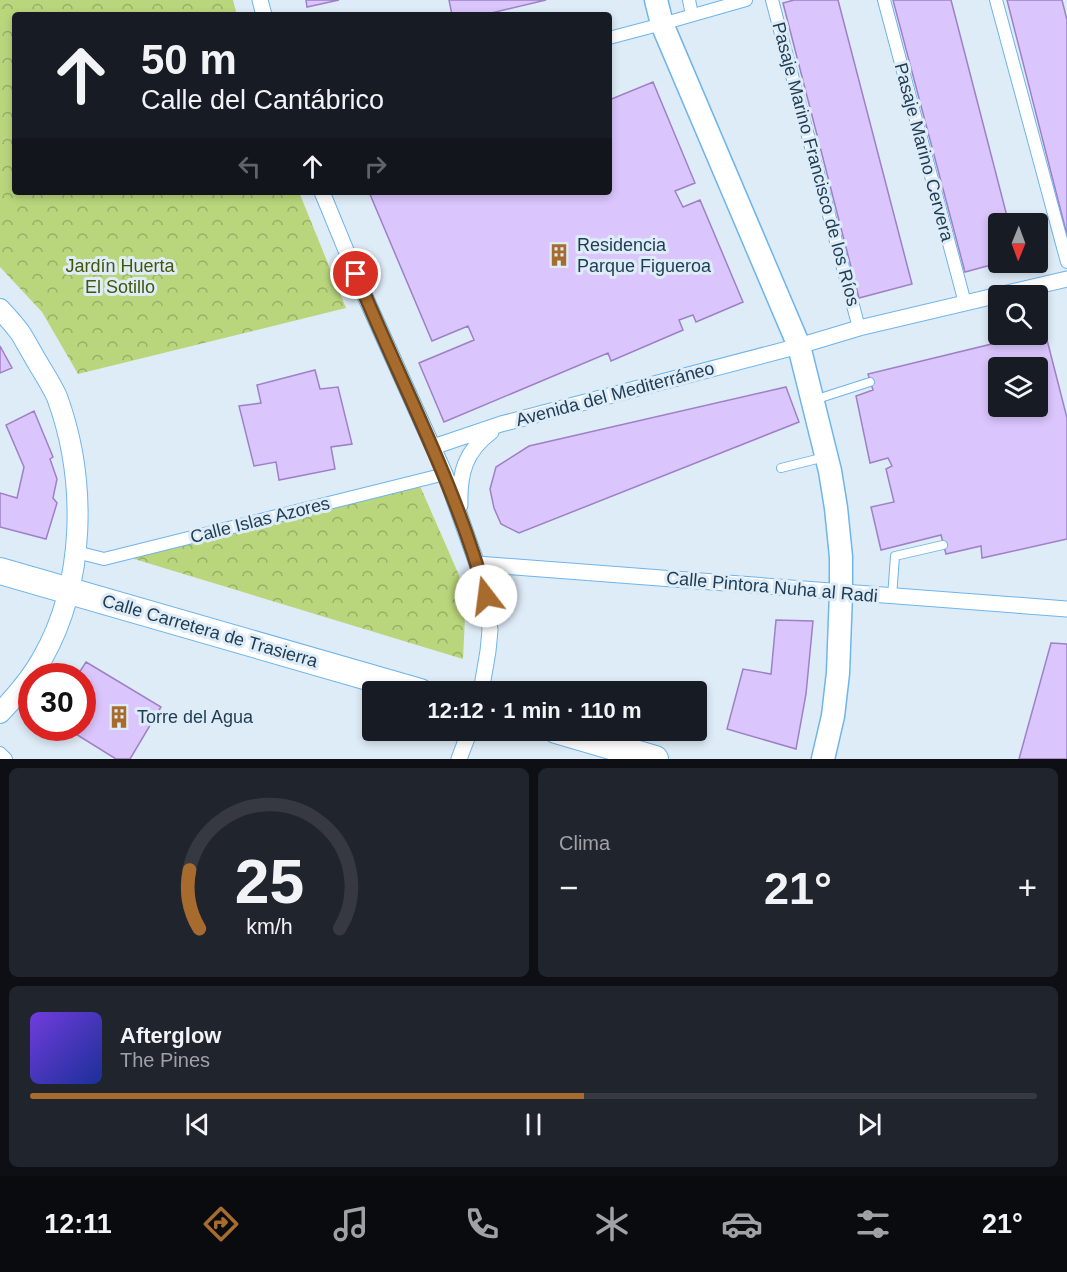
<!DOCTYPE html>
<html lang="es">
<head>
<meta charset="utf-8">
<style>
  body { margin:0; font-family:Helvetica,sans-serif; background:#20242c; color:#f1f3f6; height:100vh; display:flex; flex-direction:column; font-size:22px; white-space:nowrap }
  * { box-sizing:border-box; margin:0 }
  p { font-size:20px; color:#9ea1a6 }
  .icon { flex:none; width:33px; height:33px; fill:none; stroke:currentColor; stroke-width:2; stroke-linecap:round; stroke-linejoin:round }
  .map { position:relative; height:759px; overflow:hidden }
  .details { display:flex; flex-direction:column; gap:9px; padding:9px; background:#0d0f14; flex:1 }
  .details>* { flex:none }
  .top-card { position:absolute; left:12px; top:12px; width:600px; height:183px; border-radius:6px; box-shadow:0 3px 9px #0003; background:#171b24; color:#f1f3f6; overflow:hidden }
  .needle { width:39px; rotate:181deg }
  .fabs { position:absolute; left:988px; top:213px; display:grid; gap:12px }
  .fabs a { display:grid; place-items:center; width:60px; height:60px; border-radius:6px; background:#171b24; box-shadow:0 3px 9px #0003; font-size:30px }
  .speed { position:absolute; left:18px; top:663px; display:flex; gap:12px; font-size:30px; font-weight:700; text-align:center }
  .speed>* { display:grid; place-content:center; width:78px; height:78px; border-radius:50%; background:#171b24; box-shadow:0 3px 9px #0003; line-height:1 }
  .speed .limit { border:9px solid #d22; background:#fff; color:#111 }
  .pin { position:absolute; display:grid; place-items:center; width:51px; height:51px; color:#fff; margin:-26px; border:3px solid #fff; border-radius:50%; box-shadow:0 2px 6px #0007 }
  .me { position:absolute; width:66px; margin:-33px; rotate:345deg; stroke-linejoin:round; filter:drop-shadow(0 0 4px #0008) }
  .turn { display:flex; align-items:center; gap:21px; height:126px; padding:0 30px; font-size:27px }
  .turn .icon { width:78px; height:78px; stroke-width:2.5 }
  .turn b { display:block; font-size:42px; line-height:51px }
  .lanes { display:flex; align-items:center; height:57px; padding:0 30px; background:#0003; justify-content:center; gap:30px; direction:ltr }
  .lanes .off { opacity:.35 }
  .big { font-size:45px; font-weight:700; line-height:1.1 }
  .details .tile { flex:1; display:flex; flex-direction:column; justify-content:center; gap:9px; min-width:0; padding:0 21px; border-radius:9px; background:#20242c }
  .details .dial { align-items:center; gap:0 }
  .dial svg { height:156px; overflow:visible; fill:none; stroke:#363941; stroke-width:7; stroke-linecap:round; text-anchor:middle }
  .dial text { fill:#f1f3f6; stroke:none }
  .song { display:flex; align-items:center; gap:18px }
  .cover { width:72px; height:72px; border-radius:9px; background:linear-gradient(135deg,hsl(260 70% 55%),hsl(230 70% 35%)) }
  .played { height:6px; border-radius:3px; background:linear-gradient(90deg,#a76b2e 55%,#363941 55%) }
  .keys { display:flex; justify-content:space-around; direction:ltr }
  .heat { display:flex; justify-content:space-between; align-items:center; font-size:33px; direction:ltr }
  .details .tiles { flex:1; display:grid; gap:9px; grid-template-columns:1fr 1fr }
  .tile:last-child { grid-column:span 2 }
  .trip { position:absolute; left:362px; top:681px; width:345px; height:60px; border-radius:6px; background:#171b24; box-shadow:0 3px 9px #0003; font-weight:700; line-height:60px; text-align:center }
  .tabs { display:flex; height:96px; justify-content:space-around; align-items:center; background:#090b0e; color:#9ea1a6 }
  .tabs .icon { width:42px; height:42px }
  .tabs .current { color:#a76b2e }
  .tabs b { font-size:27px; color:#f1f3f6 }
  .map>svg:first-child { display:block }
</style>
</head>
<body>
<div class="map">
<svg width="1067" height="759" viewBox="0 0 1067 759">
  <defs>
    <pattern id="park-crowns" width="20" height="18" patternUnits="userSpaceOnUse" patternTransform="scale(1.5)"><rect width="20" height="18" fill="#bad67c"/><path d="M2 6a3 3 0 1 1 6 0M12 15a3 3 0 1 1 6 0" fill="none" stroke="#97af68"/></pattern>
  </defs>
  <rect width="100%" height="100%" fill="#deecf7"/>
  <path fill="url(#park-crowns)" d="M0,0H233L237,15H15V192H299L346,308L78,374L42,312L0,267Z
    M420,486L459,575L465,617L463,659L131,558Z"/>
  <path fill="#dbc5fd" stroke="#9e80c7" stroke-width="1.5" fill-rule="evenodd" d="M306,0H339L307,7Z
    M449,0H546L483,15H452Z
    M794,0H838L912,284L859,298L783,3Z
    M893,0H951L1009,224H999V262H1002L965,272Z
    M1007,0H1062L1067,20V235Z
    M653,82L695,183L675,191L683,207L700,200L743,302L696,322L693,315L679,320L683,330L611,361L608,353L444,422L419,363L474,340L468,326L432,341L369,192H609V100Z
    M1045,332L1067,418V539L982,558L981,546L946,554L941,535L881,550L871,507L894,502L886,469L892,466L888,458L870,463L856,396L873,390L868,374L1033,334H1038V333ZM999,368H1038V406H999Z
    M0,346L12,368L0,373Z
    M315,370L320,389L338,387L352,444L331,447L335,469L279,480L276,462L254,466L239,406L261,403L257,385Z
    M786,387L799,422L519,533L501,524L494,508L490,489L496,467L529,446Z
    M34,411L53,457L50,459L57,479L53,498L57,503L46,539L0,527V493L17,498L24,467L6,425Z
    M776,620L813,621L806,694L796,749L727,729L743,669L771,674Z
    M1051,643L1067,644V759H1019Z
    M86,662L161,707L130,759H116L66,728H82V676H77Z"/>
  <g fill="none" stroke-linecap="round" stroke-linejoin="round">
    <g stroke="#6db5ec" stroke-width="10">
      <path id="service" d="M814,400L870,382
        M781,468L825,457
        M892,597L895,556L943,545"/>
    </g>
    <g stroke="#6db5ec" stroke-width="14">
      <path id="pedestrian" d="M689,0L692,15
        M772,0L859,328
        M884,0L965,303
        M996,0L1067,262
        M609,38L662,24L746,0
        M76,552L104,559L445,474
        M0,753L6,759"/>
    </g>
    <g stroke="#6db5ec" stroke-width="17">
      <path id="minor" d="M260,0L264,15
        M322,192L364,294L445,474L477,564L486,596L490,630L488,651L481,692
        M433,447L501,424L799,346L859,328L1067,279
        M460,505C459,474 465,451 491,432
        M477,564L1067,609
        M459,759L470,730"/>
    </g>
    <g stroke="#6db5ec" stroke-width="22">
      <path id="tertiary" d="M0,309C7,317 15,325 21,334C27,344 33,355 39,365C45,375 52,386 57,397C87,479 86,582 42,659C31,679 16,696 0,713"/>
    </g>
    <g stroke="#6db5ec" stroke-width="25">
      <path id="secondary" d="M656,0L662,24L799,346L830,471L836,508L841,557V593L838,673L833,716L823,759"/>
    </g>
    <g stroke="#6db5ec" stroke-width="28">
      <path id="primary" d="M0,571L420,692
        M556,730L655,759"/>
    </g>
    <use href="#service" stroke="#fff" stroke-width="8"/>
    <use href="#pedestrian" stroke="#fff" stroke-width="12"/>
    <use href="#minor" stroke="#fff" stroke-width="15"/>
    <use href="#tertiary" stroke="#fff" stroke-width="20"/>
    <use href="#secondary" stroke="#fff" stroke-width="22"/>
    <use href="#primary" stroke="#fff" stroke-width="26"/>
  </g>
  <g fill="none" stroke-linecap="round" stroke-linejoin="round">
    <g stroke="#6d461e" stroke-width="15">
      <path id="route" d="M356,274C400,381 455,483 486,596"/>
    </g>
    <use href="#route" stroke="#a76b2e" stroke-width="10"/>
  </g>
  <defs>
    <g id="building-bare" transform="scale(1.8)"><path d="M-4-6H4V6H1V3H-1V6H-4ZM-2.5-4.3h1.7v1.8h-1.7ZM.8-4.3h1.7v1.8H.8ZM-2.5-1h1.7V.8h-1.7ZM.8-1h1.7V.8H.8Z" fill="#a76b2e" stroke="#deecf7" stroke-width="2.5" paint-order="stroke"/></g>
  </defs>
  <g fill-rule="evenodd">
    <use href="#building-bare" x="559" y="255"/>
    <use href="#building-bare" x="119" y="717"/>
  </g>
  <g text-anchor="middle" stroke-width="6" stroke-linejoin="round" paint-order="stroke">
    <g font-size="18" fill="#1e3c53" stroke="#deecf7">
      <text transform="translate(924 152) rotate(75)" y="6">Pasaje Marino Cervera</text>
      <text transform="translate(816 164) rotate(75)" y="6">Pasaje Marino Francisco de los Ríos</text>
      <text transform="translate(615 394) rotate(-15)" y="6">Avenida del Mediterráneo</text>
      <text transform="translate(260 520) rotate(-14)" y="6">Calle Islas Azores</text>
      <text transform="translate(772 587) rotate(5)" y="6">Calle Pintora Nuha al Radi</text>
      <text transform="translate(210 631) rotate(16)" y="6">Calle Carretera de Trasierra</text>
    </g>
    <g font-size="18" fill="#1e3c53" stroke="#deecf7" text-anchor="start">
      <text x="577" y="251">Residencia<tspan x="577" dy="21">Parque Figueroa</tspan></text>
      <text x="137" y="723">Torre del Agua</text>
    </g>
    <g font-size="18" fill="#44550b" stroke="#deecf7">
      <text x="120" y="272">Jardín Huerta<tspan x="120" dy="21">El Sotillo</tspan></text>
    </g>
  </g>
</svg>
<div class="fabs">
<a><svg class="needle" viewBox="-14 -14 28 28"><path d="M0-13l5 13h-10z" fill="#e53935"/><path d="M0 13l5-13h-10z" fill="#9ea1a6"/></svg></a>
<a><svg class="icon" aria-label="search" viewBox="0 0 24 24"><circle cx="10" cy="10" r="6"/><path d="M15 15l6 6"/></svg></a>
<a><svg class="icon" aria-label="layers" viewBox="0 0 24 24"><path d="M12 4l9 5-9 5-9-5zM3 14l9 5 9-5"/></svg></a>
</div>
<div class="speed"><div class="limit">30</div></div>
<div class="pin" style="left:356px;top:274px;background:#d93025"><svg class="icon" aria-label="arrive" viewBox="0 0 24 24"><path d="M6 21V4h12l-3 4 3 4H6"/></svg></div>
<svg class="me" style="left:486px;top:596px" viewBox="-20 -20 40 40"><circle r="19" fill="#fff"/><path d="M0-13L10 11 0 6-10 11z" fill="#a76b2e"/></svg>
<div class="trip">12:12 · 1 min · 110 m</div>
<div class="top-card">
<div class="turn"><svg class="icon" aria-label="ahead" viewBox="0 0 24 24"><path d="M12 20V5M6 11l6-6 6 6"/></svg><div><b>50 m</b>Calle del Cantábrico</div></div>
<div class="lanes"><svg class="icon off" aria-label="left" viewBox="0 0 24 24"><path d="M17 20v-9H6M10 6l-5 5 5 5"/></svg><svg class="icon" aria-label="ahead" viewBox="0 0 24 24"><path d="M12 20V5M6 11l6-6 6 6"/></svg><svg class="icon off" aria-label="right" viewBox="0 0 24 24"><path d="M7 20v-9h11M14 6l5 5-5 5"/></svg></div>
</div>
</div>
<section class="details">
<div class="tiles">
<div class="tile dial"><svg viewBox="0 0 100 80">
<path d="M14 69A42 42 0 1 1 86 69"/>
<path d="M14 69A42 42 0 0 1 9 39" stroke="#a76b2e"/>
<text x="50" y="56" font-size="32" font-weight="700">25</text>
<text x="50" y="72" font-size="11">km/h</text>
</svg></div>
<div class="tile"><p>Clima</p>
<div class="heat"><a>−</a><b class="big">21°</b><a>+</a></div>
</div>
<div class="tile">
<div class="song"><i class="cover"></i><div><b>Afterglow</b><p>The Pines</p></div></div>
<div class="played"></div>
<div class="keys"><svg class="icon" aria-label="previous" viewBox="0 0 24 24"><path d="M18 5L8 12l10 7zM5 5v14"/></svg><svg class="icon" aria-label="pause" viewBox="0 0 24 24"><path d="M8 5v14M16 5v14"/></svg><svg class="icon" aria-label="next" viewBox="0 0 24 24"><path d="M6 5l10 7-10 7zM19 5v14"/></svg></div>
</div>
</div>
</section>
<nav class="tabs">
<b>12:11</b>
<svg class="icon current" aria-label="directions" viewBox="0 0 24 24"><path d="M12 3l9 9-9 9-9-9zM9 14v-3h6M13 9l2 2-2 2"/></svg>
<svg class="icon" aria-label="music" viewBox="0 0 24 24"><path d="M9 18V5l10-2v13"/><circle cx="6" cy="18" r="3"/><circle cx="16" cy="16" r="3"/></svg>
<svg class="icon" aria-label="phone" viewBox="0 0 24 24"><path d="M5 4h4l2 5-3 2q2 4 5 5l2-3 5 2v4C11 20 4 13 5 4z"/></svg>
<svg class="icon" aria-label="climate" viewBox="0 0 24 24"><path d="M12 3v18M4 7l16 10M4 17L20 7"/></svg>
<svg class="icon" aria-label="car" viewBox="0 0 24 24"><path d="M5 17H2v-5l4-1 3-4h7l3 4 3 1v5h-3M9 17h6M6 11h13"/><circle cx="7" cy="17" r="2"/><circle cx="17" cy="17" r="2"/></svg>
<svg class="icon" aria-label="filters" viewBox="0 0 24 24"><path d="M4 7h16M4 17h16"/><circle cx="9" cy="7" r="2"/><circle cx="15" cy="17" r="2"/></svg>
<b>21°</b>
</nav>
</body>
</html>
